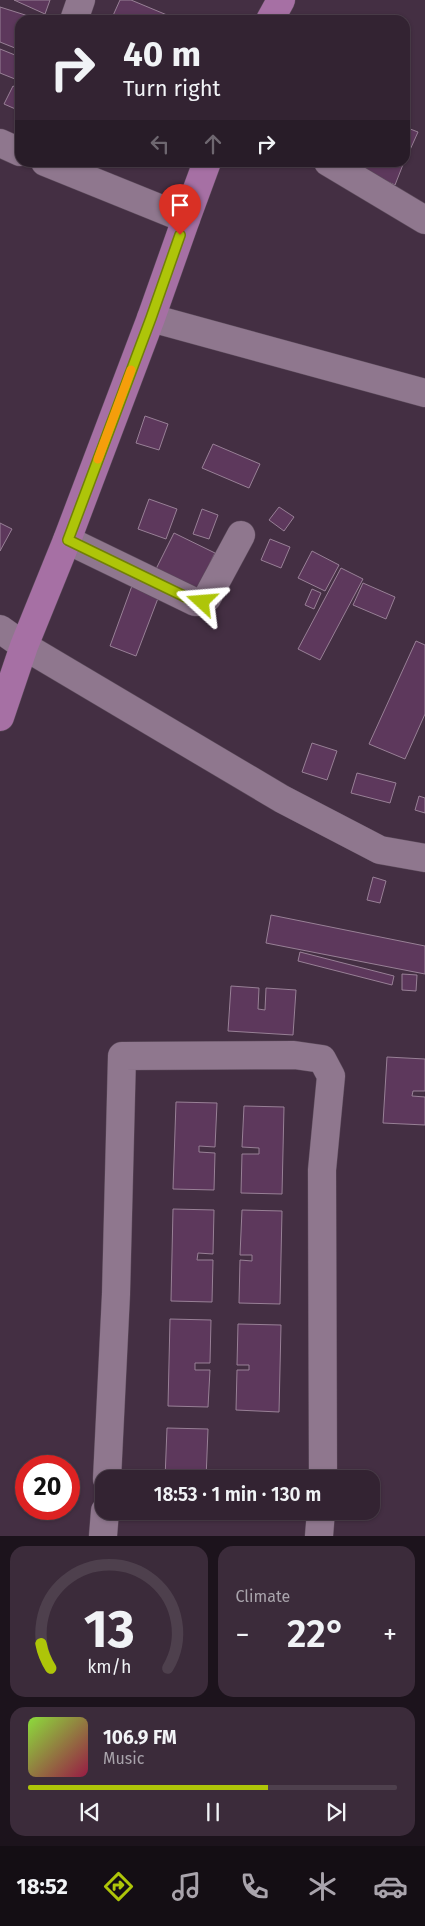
<!DOCTYPE html>
<html lang="en">
<head>
<meta charset="utf-8">
<style>
  body { margin:0; font-family:"Fira Sans",sans-serif; background:#3b2b3a; color:#f1f3f6; height:100vh; display:flex; flex-direction:column; font-size:19px; white-space:nowrap }
  * { box-sizing:border-box; margin:0 }
  p { font-size:16px; color:#a9a4ac }
  .icon { flex:none; width:28px; height:28px; fill:none; stroke:currentColor; stroke-width:2; stroke-linecap:round; stroke-linejoin:round }
  .map { position:relative; height:1536px; overflow:hidden }
  .panel { display:flex; flex-direction:column; gap:10px; padding:10px; background:#1c131c; flex:1 }
  .panel>* { flex:none }
  .top-card { position:absolute; left:15px; top:15px; width:395px; height:152px; border-radius:15px; box-shadow:0 1px 4px #0004,0 0 0 1px #4e404d; background:#332332; color:#f1f3f6; overflow:hidden }
  .speed { position:absolute; left:15px; top:1455px; display:flex; gap:10px; font-size:25px; font-weight:700; text-align:center }
  .speed>* { display:grid; place-content:center; width:65px; height:65px; border-radius:50%; background:#332332; box-shadow:0 1px 4px #0004,0 0 0 1px #4e404d; line-height:1 }
  .speed .limit { border:8px solid #d22; background:#fff; color:#111 }
  .pin { position:absolute; display:grid; place-items:center; width:42px; height:42px; color:#fff; margin:-51px -21px; border-radius:50% 50% 50% 0; rotate:-45deg; box-shadow:0 0 5px #0007 }
  .pin .icon { rotate:45deg }
  .me { position:absolute; width:55px; margin:-28px; rotate:289deg; stroke-linejoin:round; filter:drop-shadow(0 0 4px #0008) }
  .turn { display:flex; align-items:center; gap:18px; height:105px; padding:0 25px; font-size:22px }
  .turn .icon { width:65px; height:65px; stroke-width:2.5 }
  .turn b { display:block; font-size:35px; line-height:42px }
  .lanes { display:flex; align-items:center; height:48px; padding:0 25px; background:#0003; justify-content:center; gap:25px; direction:ltr }
  .lanes .off { opacity:.35 }
  .big { font-size:38px; font-weight:600; line-height:1.1 }
  .panel .card { flex:1; display:flex; flex-direction:column; justify-content:center; gap:8px; min-width:0; padding:0 18px; border-radius:15px; background:#3b2b3a }
  .panel .dial { align-items:center; gap:0 }
  .dial svg { height:130px; overflow:visible; fill:none; stroke:#4e404d; stroke-width:7; stroke-linecap:round; text-anchor:middle }
  .dial text { fill:#f1f3f6; stroke:none }
  .song { display:flex; align-items:center; gap:15px }
  .cover { width:60px; height:60px; border-radius:8px; background:linear-gradient(135deg,hsl(90 70% 55%),hsl(340 70% 35%)) }
  .played { height:5px; border-radius:2px; background:linear-gradient(90deg,#aec509 65%,#4e404d 65%) }
  .keys { display:flex; justify-content:space-around; direction:ltr }
  .heat { display:flex; justify-content:space-between; align-items:center; font-size:28px; direction:ltr }
  .panel .tiles { flex:1; display:grid; gap:10px; grid-template-columns:1fr 1fr }
  .card:last-child { grid-column:span 2 }
  .trip { position:absolute; left:95px; top:1470px; width:285px; height:50px; border-radius:15px; background:#332332; box-shadow:0 1px 4px #0004,0 0 0 1px #4e404d; font-weight:600; line-height:50px; text-align:center }
  .dock { display:flex; height:80px; justify-content:space-around; align-items:center; background:#140e14; color:#a9a4ac }
  .dock .icon { width:35px; height:35px }
  .dock .current { color:#aec509 }
  .dock b { font-size:22px; color:#f1f3f6 }
  .map>svg:first-child { display:block }
</style>
</head>
<body>
<div class="map">
<svg width="425" height="1536" viewBox="0 0 425 1536">
  <rect width="100%" height="100%" fill="#442f43"/>
  <path fill="#5d385c" stroke="#988096" d="M14,0H50L45,14Z
    M120,0H131L179,20H111Z
    M0,7L41,20H20V50L0,42Z
    M0,49L20,57V81L0,73Z
    M13,86L20,89V111L4,104Z
    M405,127L418,132L405,161Z
    M343,162H404L395,185Z
    M145,416L168,424L159,450L136,443Z
    M213,444L260,464L249,488L202,468Z
    M149,499L177,509L166,539L138,529Z
    M279,507L294,517L284,531L269,520Z
    M202,509L218,515L209,539L193,534Z
    M0,523L12,529L0,551Z
    M174,533L215,553L197,590L156,569Z
    M270,539L290,547L281,568L261,560Z
    M312,551L339,565L325,591L298,578Z
    M341,568L363,579L320,660L298,649Z
    M133,583L160,593L136,656L110,646Z
    M363,583L395,597L386,619L353,605Z
    M312,589L321,593L314,609L305,605Z
    M416,641L425,645V714L405,759L369,744Z
    M312,743L337,751L327,780L302,772Z
    M357,773L396,783L390,803L351,793Z
    M419,796L425,798V813L415,810Z
    M373,877L386,881L380,903L367,900Z
    M271,915L425,946V974L266,943Z
    M300,952L394,976L392,985L298,961Z
    M402,974L417,975L416,991L402,990Z
    M231,986L259,988L258,1009L265,1010L266,988L296,990L293,1035L228,1031Z
    M387,1057L425,1059V1091H413L412,1096L425,1097V1125L383,1123Z
    M176,1102L217,1103L215,1147L199,1146V1152L215,1153L214,1190L173,1189Z
    M244,1106L284,1107L282,1194L241,1193L242,1154H259V1148L242,1147Z
    M173,1209L214,1210L213,1254L198,1253L197,1260H213L212,1302L171,1301Z
    M242,1210L282,1211L280,1304L239,1303L240,1260L252,1261V1255H240Z
    M170,1319L211,1320L210,1363H195V1370H210L208,1407L168,1406Z
    M238,1324L281,1325L279,1412L236,1410L237,1370H249V1365H237Z
    M167,1428L208,1429L206,1479H203V1472H190V1478L201,1479H165Z
    M164,1511H205V1515L164,1514Z"/>
  <g fill="none" stroke-linecap="round" stroke-linejoin="round">
    <g stroke="#5c4b5b" stroke-width="29">
      <path id="minor" d="M74,20L81,0
        M0,143L20,152
        M45,162L186,219
        M328,162L425,220
        M151,318L425,393
        M67,540L195,602H202L207,598L241,535
        M0,629L24,646L282,799L380,850L425,858
        M107,1479L116,1294L122,1056L294,1055L322,1059L331,1076L322,1170L323,1479
        M103,1536L105,1511
        M319,1536L321,1511"/>
    </g>
    <g stroke="#5c4b5b" stroke-width="29">
      <path id="major" d="M270,20L281,0
        M0,717L24,646L67,540L151,318L186,219L207,162"/>
    </g>
    <use href="#minor" stroke="#8f778e" stroke-width="28"/>
    <use href="#major" stroke="#a670a4" stroke-width="28"/>
  </g>
  <g fill="none" stroke-linecap="round" stroke-linejoin="round">
    <g stroke="#718006" stroke-width="12">
      <path id="route" d="M180,235L151,318L68,540L196,602H202"/>
    </g>
    <use href="#route" stroke="#aec509" stroke-width="9"/>
    <path stroke="#f59e0b" stroke-width="9" d="M98,459L131,370"/>
  </g>
</svg>
<div class="speed"><div class="limit">20</div></div>
<div class="pin" style="left:180px;top:235px;background:#d93025"><svg class="icon" aria-label="arrive" viewBox="0 0 24 24"><path d="M6 21V4h12l-3 4 3 4H6"/></svg></div>
<svg class="me" style="left:202px;top:602px" viewBox="-20 -20 40 40"><path d="M0-17L14 15 0 8-14 15z" fill="#aec509" stroke="#fff" stroke-width="4"/></svg>
<div class="trip">18:53 · 1 min · 130 m</div>
<div class="top-card">
<div class="turn"><svg class="icon" aria-label="right" viewBox="0 0 24 24"><path d="M7 20v-9h11M14 6l5 5-5 5"/></svg><div><b>40 m</b>Turn right</div></div>
<div class="lanes"><svg class="icon off" aria-label="left" viewBox="0 0 24 24"><path d="M17 20v-9H6M10 6l-5 5 5 5"/></svg><svg class="icon off" aria-label="ahead" viewBox="0 0 24 24"><path d="M12 20V5M6 11l6-6 6 6"/></svg><svg class="icon" aria-label="right" viewBox="0 0 24 24"><path d="M7 20v-9h11M14 6l5 5-5 5"/></svg></div>
</div>
</div>
<section class="panel">
<div class="tiles">
<div class="card dial"><svg viewBox="0 0 100 80">
<path d="M14 69A42 42 0 1 1 86 69"/>
<path d="M14 69A42 42 0 0 1 8 54" stroke="#aec509"/>
<text x="50" y="56" font-size="32" font-weight="700">13</text>
<text x="50" y="72" font-size="11">km/h</text>
</svg></div>
<div class="card"><p>Climate</p>
<div class="heat"><a>−</a><b class="big">22°</b><a>+</a></div>
</div>
<div class="card">
<div class="song"><i class="cover"></i><div><b>106.9 FM</b><p>Music</p></div></div>
<div class="played"></div>
<div class="keys"><svg class="icon" aria-label="previous" viewBox="0 0 24 24"><path d="M18 5L8 12l10 7zM5 5v14"/></svg><svg class="icon" aria-label="pause" viewBox="0 0 24 24"><path d="M8 5v14M16 5v14"/></svg><svg class="icon" aria-label="next" viewBox="0 0 24 24"><path d="M6 5l10 7-10 7zM19 5v14"/></svg></div>
</div>
</div>
</section>
<nav class="dock">
<b>18:52</b>
<svg class="icon current" aria-label="directions" viewBox="0 0 24 24"><path d="M12 3l9 9-9 9-9-9zM9 14v-3h6M13 9l2 2-2 2"/></svg>
<svg class="icon" aria-label="music" viewBox="0 0 24 24"><path d="M9 18V5l10-2v13"/><circle cx="6" cy="18" r="3"/><circle cx="16" cy="16" r="3"/></svg>
<svg class="icon" aria-label="phone" viewBox="0 0 24 24"><path d="M5 4h4l2 5-3 2q2 4 5 5l2-3 5 2v4C11 20 4 13 5 4z"/></svg>
<svg class="icon" aria-label="climate" viewBox="0 0 24 24"><path d="M12 3v18M4 7l16 10M4 17L20 7"/></svg>
<svg class="icon" aria-label="car" viewBox="0 0 24 24"><path d="M5 17H2v-5l4-1 3-4h7l3 4 3 1v5h-3M9 17h6M6 11h13"/><circle cx="7" cy="17" r="2"/><circle cx="17" cy="17" r="2"/></svg>
</nav>
</body>
</html>
